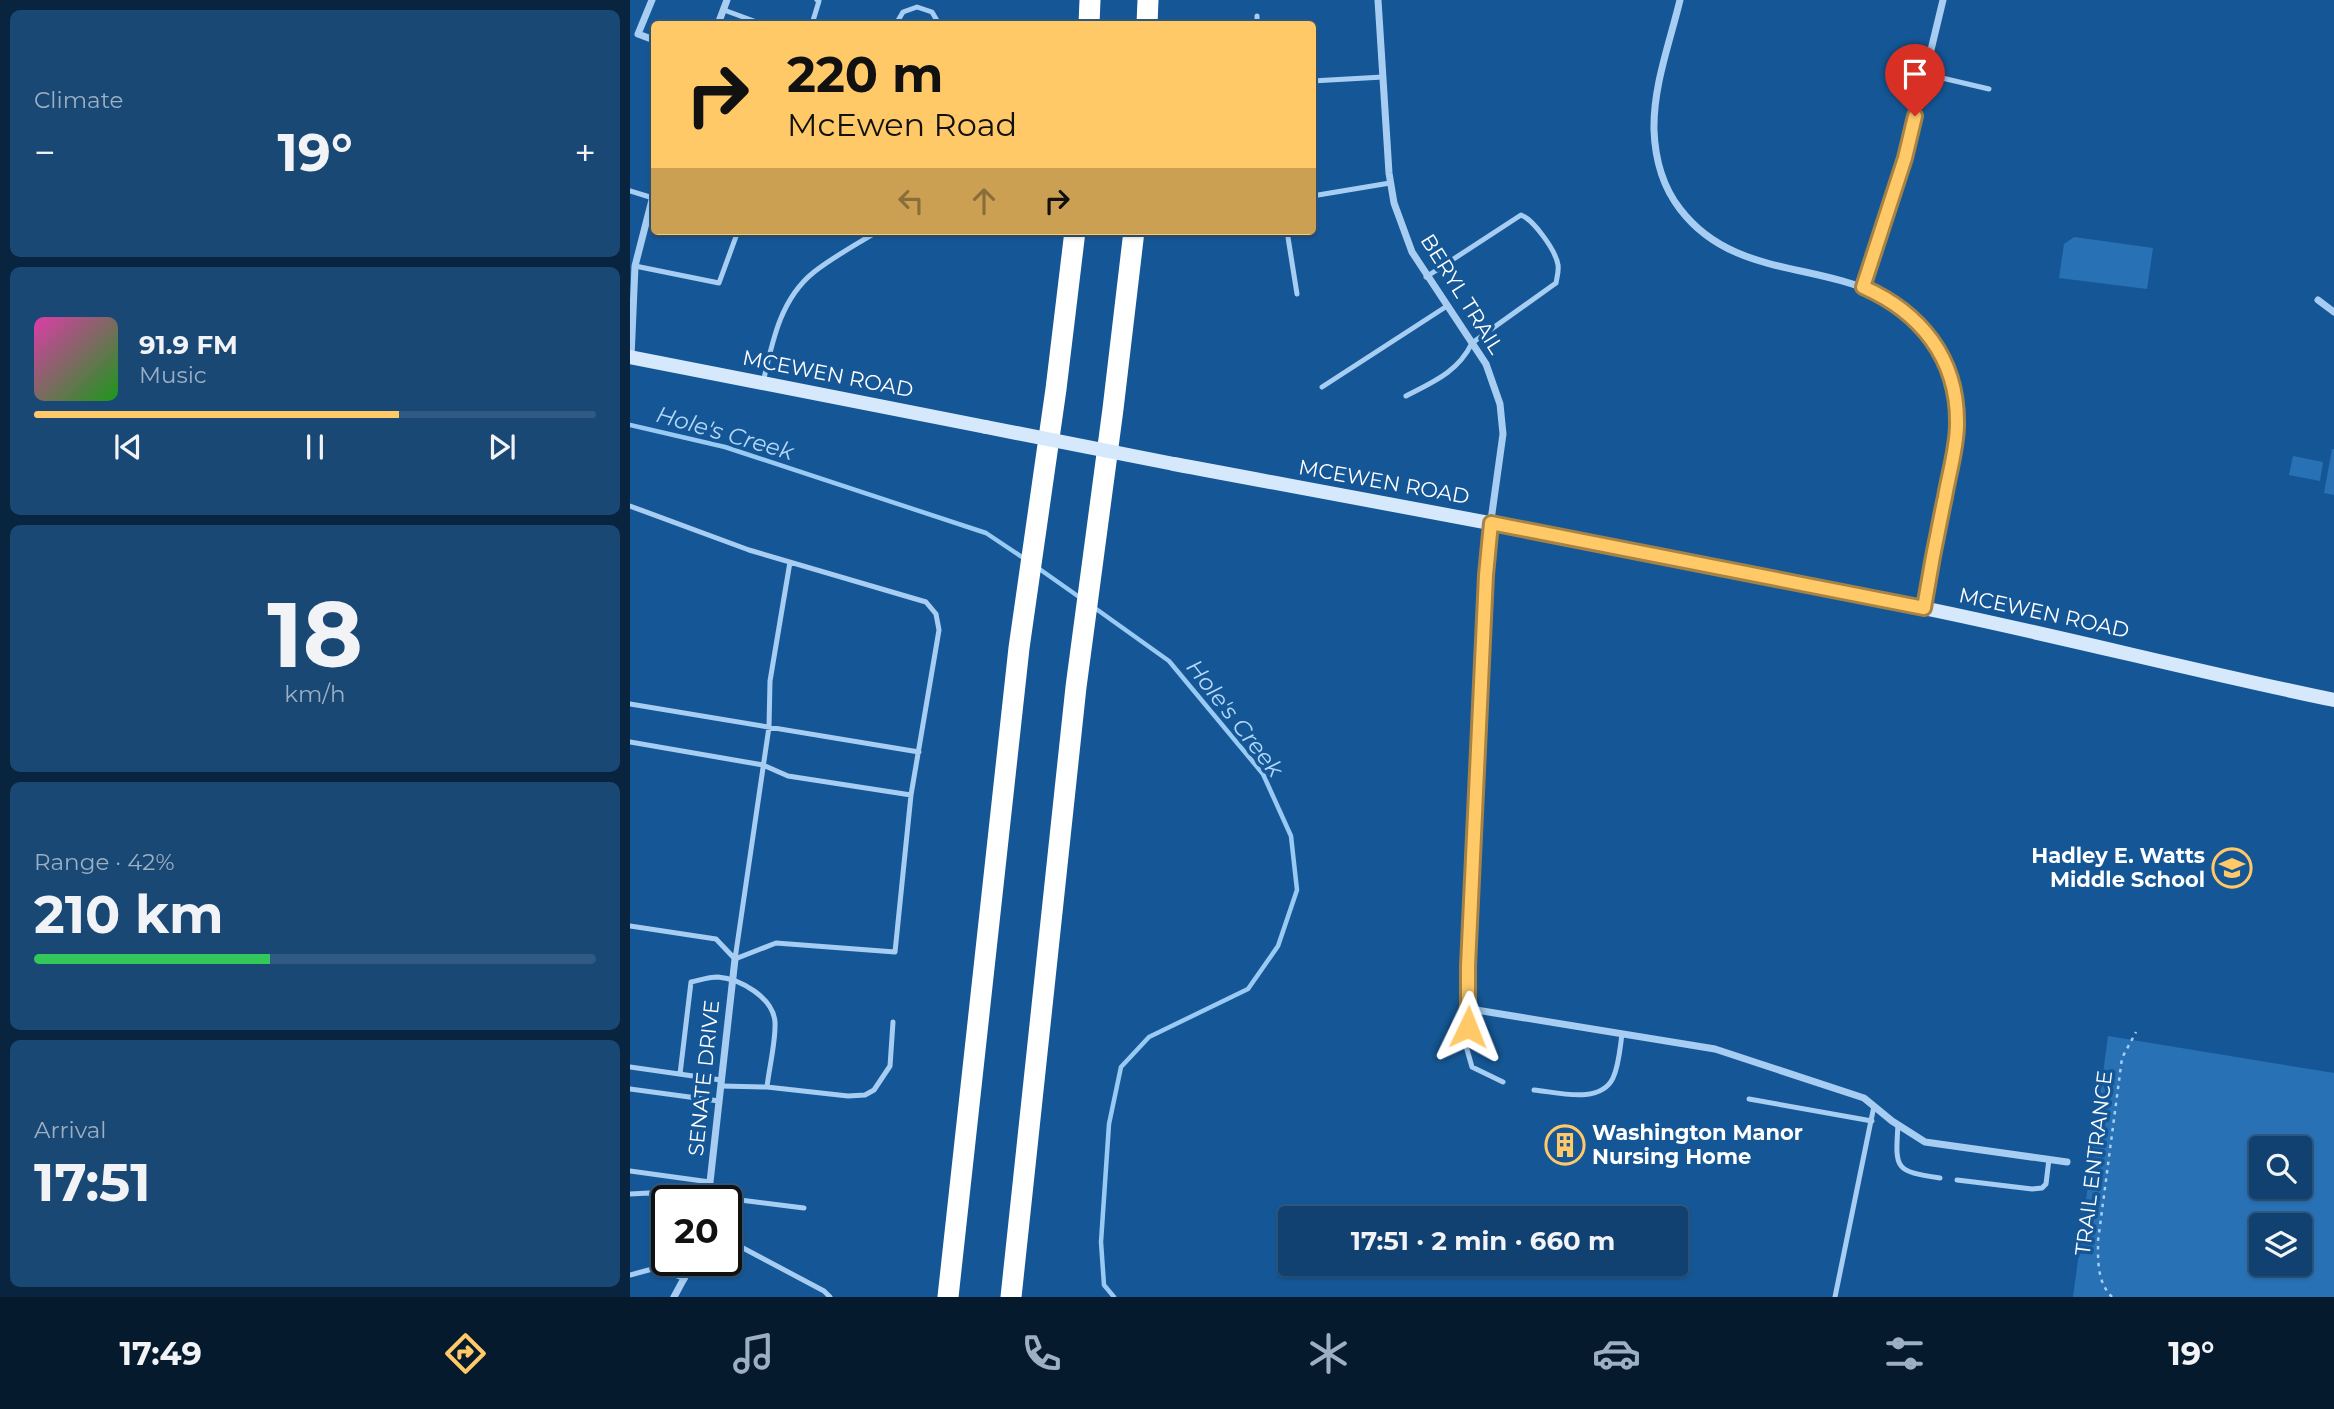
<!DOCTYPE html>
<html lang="en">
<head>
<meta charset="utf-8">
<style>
  body { margin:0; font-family:Montserrat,sans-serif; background:#194875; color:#f1f3f6; height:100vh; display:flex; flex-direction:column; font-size:26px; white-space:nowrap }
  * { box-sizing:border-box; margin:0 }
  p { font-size:23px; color:#9cafc3 }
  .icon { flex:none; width:38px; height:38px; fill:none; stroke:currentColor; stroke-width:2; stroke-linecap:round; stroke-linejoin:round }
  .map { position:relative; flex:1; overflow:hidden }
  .side { display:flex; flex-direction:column; gap:10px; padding:10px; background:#09243e; width:630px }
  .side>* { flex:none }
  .banner { position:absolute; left:21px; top:21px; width:665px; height:214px; border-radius:7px; box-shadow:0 2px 5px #0004,0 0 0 2px #305a83; background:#ffc968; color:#111; overflow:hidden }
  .controls { position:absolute; left:1619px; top:1136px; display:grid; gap:14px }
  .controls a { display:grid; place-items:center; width:63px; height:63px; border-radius:7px; background:#104170; box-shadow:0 2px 5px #0004,0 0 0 2px #305a83; font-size:35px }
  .speed { position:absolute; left:21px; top:1185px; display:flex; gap:14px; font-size:35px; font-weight:700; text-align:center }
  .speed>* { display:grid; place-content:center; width:91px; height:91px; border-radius:50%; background:#104170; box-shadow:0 2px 5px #0004,0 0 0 2px #305a83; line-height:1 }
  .speed .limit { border:4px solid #111; border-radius:10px; background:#fff; color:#111 }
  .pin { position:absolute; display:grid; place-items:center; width:60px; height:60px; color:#fff; margin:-72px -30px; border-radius:50% 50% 50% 0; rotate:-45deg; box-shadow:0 0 7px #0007 }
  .pin .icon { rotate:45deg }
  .me { position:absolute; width:77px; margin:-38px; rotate:2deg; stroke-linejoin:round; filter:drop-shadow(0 0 5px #0008) }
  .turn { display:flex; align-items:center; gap:24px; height:147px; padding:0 21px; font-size:32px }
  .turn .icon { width:91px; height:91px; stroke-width:2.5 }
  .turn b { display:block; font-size:49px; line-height:60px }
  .lanes { display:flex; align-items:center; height:66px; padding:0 21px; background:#0003; justify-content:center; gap:35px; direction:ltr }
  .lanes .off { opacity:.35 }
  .big { font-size:52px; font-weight:700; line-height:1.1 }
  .side .tile { flex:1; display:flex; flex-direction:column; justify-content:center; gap:10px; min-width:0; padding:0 24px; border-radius:10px; background:#194875 }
  .side .dial { align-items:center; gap:0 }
  .dial b { font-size:91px; line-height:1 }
  .song { display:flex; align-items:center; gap:21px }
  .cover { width:84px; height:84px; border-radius:10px; background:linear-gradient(135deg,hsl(320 70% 55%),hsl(120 70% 35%)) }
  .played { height:7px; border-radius:4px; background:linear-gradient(90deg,#ffc968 65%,#305a83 65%) }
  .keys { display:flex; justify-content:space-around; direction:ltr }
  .heat { display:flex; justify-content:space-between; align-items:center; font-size:38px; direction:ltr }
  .charge { height:10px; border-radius:5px; background:linear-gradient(90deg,#34c759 42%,#305a83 0) }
  .trip { position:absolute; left:648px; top:1206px; width:410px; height:70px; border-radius:7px; background:#104170; box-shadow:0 2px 5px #0004,0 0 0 2px #305a83; font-weight:700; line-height:70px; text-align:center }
  .tab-bar { display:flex; height:112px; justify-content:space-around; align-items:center; background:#061a2d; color:#9cafc3 }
  .tab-bar .icon { width:49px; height:49px }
  .tab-bar .selected { color:#ffc968 }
  .tab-bar b { font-size:32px; color:#f1f3f6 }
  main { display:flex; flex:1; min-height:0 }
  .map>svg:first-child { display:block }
</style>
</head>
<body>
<main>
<section class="side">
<div class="tile"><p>Climate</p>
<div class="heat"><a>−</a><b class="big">19°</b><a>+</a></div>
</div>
<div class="tile">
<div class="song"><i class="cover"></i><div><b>91.9 FM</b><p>Music</p></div></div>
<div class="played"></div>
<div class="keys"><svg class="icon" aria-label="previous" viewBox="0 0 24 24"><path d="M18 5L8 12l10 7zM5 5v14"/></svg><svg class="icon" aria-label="pause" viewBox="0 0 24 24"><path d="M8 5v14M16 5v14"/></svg><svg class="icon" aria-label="next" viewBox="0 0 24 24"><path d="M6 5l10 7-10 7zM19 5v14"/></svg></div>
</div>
<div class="tile dial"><b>18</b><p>km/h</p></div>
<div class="tile"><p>Range · 42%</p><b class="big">210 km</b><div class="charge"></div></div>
<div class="tile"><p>Arrival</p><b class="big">17:51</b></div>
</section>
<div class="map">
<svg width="1704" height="1297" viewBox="0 0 1704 1297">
  <rect width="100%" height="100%" fill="#155796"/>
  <path fill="#2971b5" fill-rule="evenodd" d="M1444,237L1523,248L1517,289L1429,278L1434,244Z
    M1702,449H1704V495L1694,493Z
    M1663,456L1693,462L1690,481L1659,475Z
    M1478,1036L1704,1073V1297H1443ZM1631,1148H1670V1186H1631ZM1631,1225H1670V1264H1631Z"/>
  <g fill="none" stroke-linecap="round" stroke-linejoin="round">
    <path stroke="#99caf4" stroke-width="4.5" d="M0,425L95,447L356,533L395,559
      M408,568L452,599
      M462,606L539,661L633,774L661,836L667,890L648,946L618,989L519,1037L491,1067L479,1124L471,1242L474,1285L484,1297"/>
    <path stroke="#a7cef2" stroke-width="2.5" stroke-dasharray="3.5 5" stroke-linecap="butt" d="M1482,1297C1467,1282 1468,1261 1468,1241L1492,1058L1506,1032"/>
    <path stroke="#a7cef2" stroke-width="5" d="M94,10L132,24
      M627,16V24
      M182,24L189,1L187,0
      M266,24L273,12L287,7L302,12L309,24
      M1295,74L1359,89
      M682,81L753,77
      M0,191L23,198
      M682,196L760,183
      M657,231L667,294
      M5,266L89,283L108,231
      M133,383C142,343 150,299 184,272C203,257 227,244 248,231
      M692,387L817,306
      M776,396C803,382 828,372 842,343L926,283C927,277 929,271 928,265C926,251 904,220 891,215L796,277
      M0,506L119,550L296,602L306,614L309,630L281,795L265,952L146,943L105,959
      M0,704L289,752
      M0,742L133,765L158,776L281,795
      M0,926L86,939L105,959
      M105,959L139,727L140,681L160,562
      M840,1009L836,1046L842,1067L873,1082
      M0,1067L91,1080
      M50,1074L61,982C70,980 79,977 88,977C110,979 143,997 145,1022C146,1041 139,1068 137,1087L91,1086
      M137,1087L218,1096L235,1095L244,1090L260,1066L263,1022
      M0,1089L89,1101
      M904,1090C927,1092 970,1105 983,1078C989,1065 990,1048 992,1034
      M1119,1099L1242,1121
      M1268,1125C1265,1170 1265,1171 1310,1178
      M0,1171L80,1182
      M1327,1180L1402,1189L1412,1188L1416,1184L1419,1159
      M0,1194L19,1193L78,1200
      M78,1196L174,1208
      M96,1239L194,1291L200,1297
      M0,1275L26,1268L55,1279
      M1205,1297L1244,1106"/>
    <path stroke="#a7cef2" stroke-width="7" d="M22,0L8,34L24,40
      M748,0L759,173L764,203L782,252L856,364L870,404L873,434L857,549L838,966L840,1009L1085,1049L1234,1098L1262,1121L1295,1142L1437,1162
      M1050,0C1040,42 1023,86 1024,130C1025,158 1033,187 1050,209C1101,276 1182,262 1250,295C1268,304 1283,316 1295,331C1307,344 1317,361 1321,378C1332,423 1321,464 1312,508C1306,541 1300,574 1294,608
      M88,24L97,0
      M1233,287L1275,158L1313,0
      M1688,300L1704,312
      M1,357L5,266L24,192
      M78,1200L105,959
      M44,1297L64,1260"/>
    <path stroke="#d6e9fc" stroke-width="14" d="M0,357L356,427
      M544,464C795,511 1047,557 1298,609C1434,637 1568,672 1704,700"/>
    <path stroke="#fff" stroke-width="21" d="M459,24L460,0
      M517,24L518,0
      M318,1297L389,648L426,389L445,231
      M381,1297L446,687L483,409L504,231"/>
    <path stroke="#d6e9fc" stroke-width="14" d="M356,427L544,464"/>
  </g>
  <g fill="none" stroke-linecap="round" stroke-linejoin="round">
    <g stroke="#a68344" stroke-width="18">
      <path id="route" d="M838,1027V966L856,575L861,523L1294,608C1300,571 1307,534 1315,497C1319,473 1327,448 1327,424C1328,358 1290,312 1233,287L1275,158L1285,116"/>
    </g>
    <use href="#route" stroke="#ffc968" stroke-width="12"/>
  </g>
  <defs>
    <g id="school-ring" transform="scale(2.0125)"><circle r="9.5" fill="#155796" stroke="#ffc968" stroke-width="1.5"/><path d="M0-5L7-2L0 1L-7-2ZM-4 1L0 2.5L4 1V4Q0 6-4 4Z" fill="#ffc968"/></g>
    <g id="building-ring" transform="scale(2.0125)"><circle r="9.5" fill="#155796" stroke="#ffc968" stroke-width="1.5"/><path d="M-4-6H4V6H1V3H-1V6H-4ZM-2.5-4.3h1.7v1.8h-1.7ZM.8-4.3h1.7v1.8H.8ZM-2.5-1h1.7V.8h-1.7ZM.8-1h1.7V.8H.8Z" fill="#ffc968"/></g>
  </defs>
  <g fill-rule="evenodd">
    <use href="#school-ring" x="1602" y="868"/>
    <use href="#building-ring" x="935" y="1145"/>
  </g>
  <g text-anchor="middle" stroke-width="7" stroke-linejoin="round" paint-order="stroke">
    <g font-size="21" fill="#fff" stroke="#155796">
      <text transform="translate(832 294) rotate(58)" y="7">BERYL TRAIL</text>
      <text transform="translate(198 374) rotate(11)" y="7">MCEWEN ROAD</text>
      <text transform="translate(754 482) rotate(10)" y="7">MCEWEN ROAD</text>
      <text transform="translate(1414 613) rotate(12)" y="7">MCEWEN ROAD</text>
      <text transform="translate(74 1078) rotate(-84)" y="7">SENATE DRIVE</text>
      <text transform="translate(1464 1163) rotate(-83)" y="7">TRAIL ENTRANCE</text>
    </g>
    <g font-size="21" font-weight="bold" fill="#fff" stroke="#155796" text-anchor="end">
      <text x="1575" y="863">Hadley E. Watts<tspan x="1575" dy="24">Middle School</tspan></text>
      <text x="962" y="1140" text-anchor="start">Washington Manor<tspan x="962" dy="24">Nursing Home</tspan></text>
    </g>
    <g font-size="23" font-style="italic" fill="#b3d8f8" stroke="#155796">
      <text transform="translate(95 433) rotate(16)" y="8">Hole's Creek</text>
      <text transform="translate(605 718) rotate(52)" y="8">Hole's Creek</text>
    </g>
  </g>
</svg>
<div class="controls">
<a><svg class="icon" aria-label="search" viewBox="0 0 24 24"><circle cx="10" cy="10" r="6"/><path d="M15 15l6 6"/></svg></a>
<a><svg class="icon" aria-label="layers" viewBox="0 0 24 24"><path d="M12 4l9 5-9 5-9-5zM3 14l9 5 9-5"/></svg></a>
</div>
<div class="speed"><div class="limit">20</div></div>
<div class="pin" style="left:1285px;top:116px;background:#d93025"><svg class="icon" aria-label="arrive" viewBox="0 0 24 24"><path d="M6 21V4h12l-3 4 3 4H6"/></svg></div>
<svg class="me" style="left:838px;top:1027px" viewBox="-20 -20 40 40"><path d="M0-17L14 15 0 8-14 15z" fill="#ffc968" stroke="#fff" stroke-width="4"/></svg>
<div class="trip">17:51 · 2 min · 660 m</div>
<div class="banner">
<div class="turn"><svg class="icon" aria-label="right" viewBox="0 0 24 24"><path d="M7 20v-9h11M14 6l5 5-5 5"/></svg><div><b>220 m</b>McEwen Road</div></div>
<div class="lanes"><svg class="icon off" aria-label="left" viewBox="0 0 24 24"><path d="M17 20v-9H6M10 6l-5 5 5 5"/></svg><svg class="icon off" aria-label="ahead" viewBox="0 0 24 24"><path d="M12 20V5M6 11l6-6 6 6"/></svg><svg class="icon" aria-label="right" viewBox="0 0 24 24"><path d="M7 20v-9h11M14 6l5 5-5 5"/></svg></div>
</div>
</div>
</main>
<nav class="tab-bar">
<b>17:49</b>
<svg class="icon selected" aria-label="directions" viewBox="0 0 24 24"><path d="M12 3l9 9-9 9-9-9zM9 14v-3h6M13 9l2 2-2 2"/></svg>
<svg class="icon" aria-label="music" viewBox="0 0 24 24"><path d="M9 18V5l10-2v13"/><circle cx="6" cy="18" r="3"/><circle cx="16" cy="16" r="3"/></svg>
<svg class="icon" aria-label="phone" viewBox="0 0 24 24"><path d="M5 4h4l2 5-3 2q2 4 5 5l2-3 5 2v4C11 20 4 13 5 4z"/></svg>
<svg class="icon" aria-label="climate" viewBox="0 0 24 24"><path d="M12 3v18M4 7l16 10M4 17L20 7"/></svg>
<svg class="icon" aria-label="car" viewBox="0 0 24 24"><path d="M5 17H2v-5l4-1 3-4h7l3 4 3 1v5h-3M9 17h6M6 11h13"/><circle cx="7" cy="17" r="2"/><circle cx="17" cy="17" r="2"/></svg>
<svg class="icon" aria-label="filters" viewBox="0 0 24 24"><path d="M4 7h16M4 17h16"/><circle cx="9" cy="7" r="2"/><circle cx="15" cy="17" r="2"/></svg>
<b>19°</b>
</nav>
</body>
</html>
